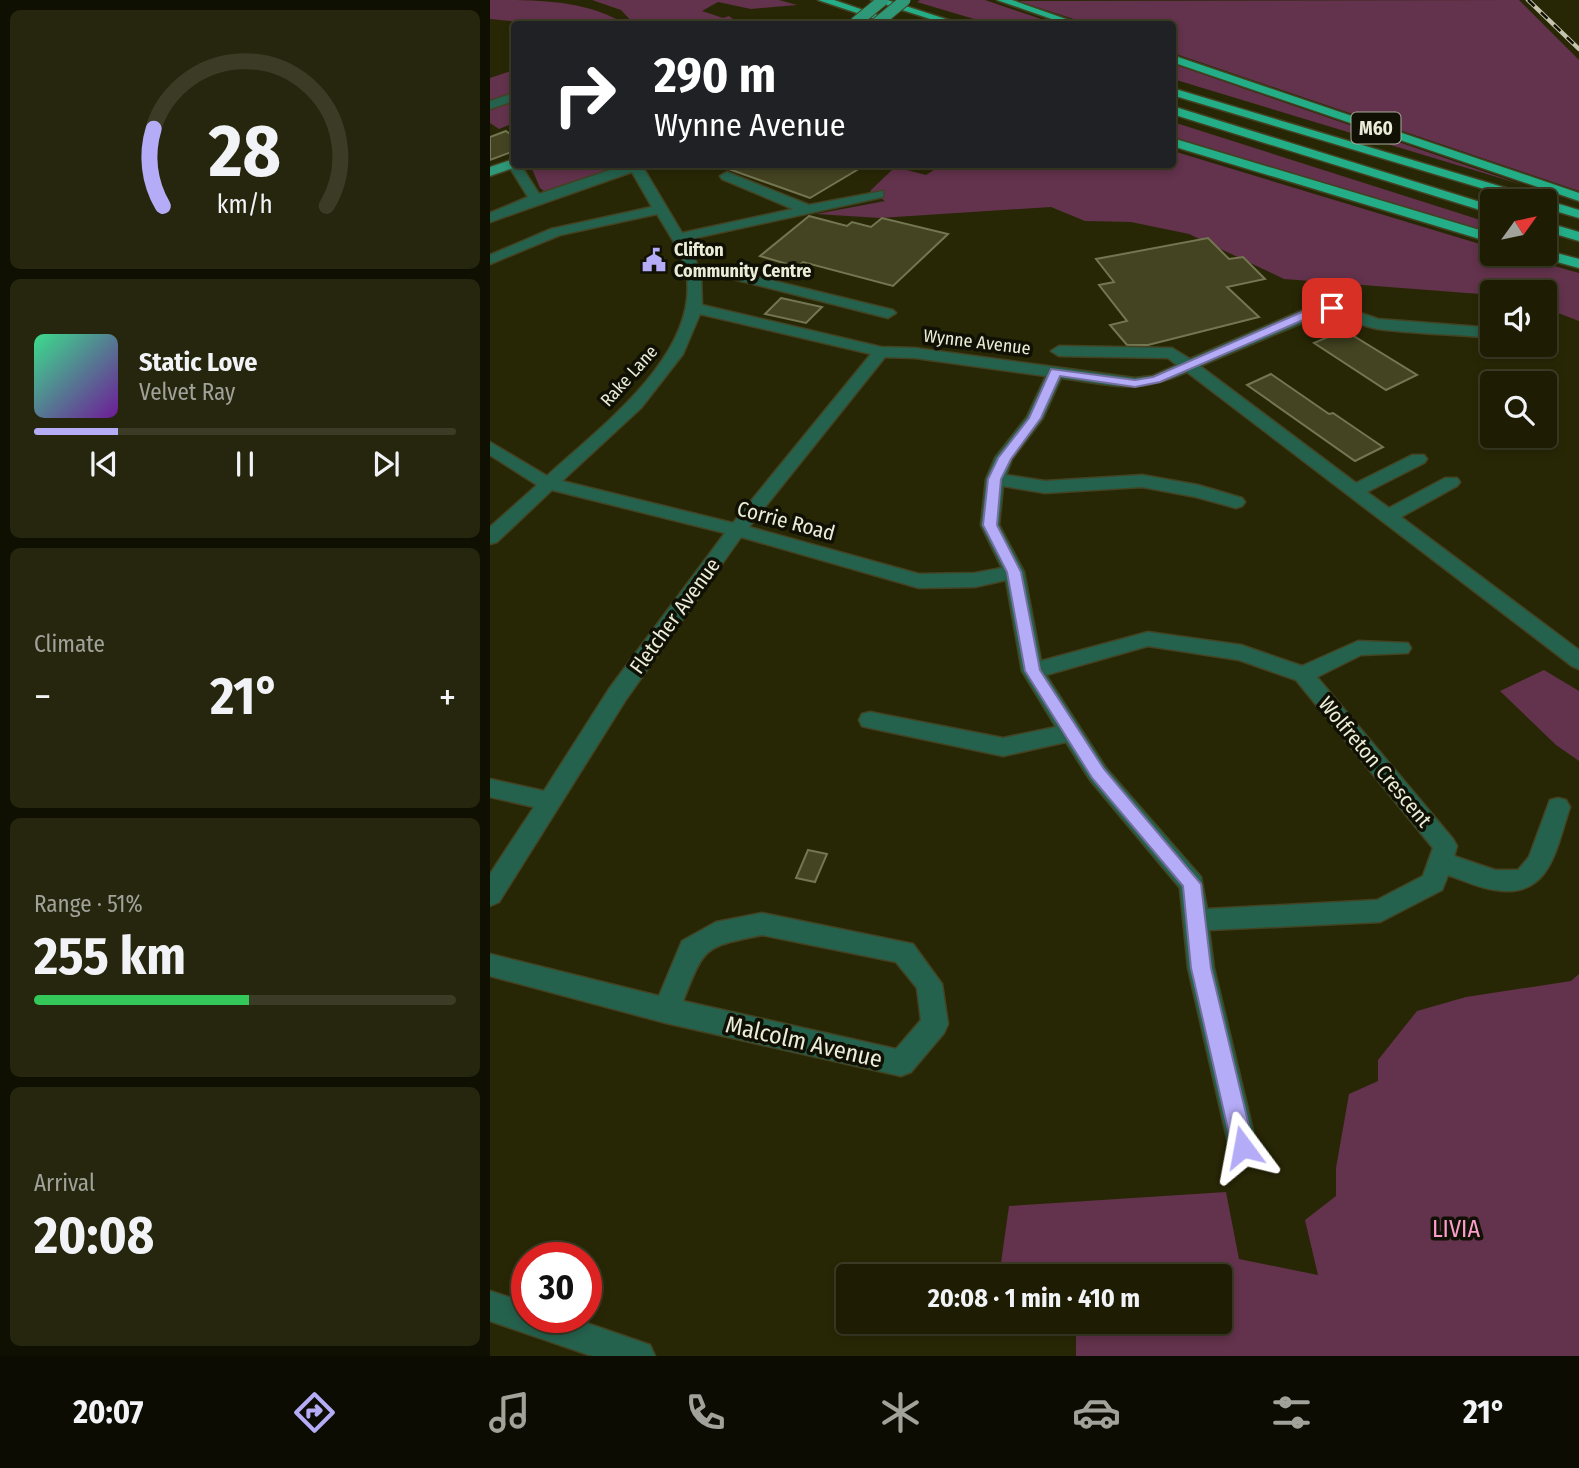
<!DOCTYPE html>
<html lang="en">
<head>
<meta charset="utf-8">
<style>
  body { margin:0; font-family:"Fira Sans Condensed",sans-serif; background:#26260e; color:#f1f3f6; height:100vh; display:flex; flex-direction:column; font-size:26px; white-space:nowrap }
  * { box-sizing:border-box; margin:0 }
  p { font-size:23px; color:#a1a29a }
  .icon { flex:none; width:38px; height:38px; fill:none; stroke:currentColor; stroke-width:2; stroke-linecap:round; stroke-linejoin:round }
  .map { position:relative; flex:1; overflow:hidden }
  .panel { display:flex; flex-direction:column; gap:10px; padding:10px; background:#101002; width:490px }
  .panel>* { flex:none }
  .banner { position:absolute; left:21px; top:21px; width:665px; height:147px; border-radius:7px; box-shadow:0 4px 10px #0003,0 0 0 2px #3c3b26; background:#202124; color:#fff; overflow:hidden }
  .needle { width:46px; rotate:57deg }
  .fabs { position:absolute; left:990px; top:189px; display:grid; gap:14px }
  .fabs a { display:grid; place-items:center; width:77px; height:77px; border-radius:7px; background:#1e1d04; box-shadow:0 4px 10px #0003,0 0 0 2px #3c3b26; font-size:35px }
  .speed { position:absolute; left:21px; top:1242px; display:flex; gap:14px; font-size:35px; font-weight:700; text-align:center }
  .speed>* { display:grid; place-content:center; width:91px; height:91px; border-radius:50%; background:#1e1d04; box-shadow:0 4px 10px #0003,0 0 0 2px #3c3b26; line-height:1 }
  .speed .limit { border:10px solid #d22; background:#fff; color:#111 }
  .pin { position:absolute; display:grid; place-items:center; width:60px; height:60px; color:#fff; margin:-30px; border-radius:14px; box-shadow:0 4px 10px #0006 }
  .me { position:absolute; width:77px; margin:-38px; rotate:347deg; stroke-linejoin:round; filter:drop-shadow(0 0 5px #0008) }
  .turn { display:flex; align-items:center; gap:24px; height:147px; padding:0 28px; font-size:32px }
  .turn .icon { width:91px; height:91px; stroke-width:2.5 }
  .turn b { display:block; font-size:49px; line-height:60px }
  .big { font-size:52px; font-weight:700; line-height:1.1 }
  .panel .tile { flex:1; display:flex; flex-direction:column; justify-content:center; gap:10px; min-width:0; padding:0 24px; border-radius:10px; background:#26260e }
  .panel .dial { align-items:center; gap:0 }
  .dial svg { height:182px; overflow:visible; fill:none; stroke:#3c3b26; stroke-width:7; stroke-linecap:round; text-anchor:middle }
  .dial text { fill:#f1f3f6; stroke:none }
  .song { display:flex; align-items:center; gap:21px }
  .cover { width:84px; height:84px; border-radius:10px; background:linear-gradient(135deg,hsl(150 70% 55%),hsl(280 70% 35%)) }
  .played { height:7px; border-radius:4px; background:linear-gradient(90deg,#b5acf8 20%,#3c3b26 20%) }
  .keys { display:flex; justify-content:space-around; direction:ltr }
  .heat { display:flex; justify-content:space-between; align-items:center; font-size:38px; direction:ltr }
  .charge { height:10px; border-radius:5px; background:linear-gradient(90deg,#34c759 51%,#3c3b26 0) }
  .trip { position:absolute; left:346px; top:1264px; width:396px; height:70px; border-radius:7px; background:#1e1d04; box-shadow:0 4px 10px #0003,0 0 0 2px #3c3b26; font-weight:700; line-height:70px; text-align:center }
  .menu { display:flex; height:112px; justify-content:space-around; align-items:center; background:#0c0c02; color:#a1a29a }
  .menu .icon { width:49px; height:49px }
  .menu .active { color:#b5acf8 }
  .menu b { font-size:32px; color:#f1f3f6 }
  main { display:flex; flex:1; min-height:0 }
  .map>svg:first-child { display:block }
</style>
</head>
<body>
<main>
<section class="panel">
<div class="tile dial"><svg viewBox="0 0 100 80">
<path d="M14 69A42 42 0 1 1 86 69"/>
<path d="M14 69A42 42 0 0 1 10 35" stroke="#b5acf8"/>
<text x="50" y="56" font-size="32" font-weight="700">28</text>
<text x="50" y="72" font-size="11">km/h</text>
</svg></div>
<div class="tile">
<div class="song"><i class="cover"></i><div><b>Static Love</b><p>Velvet Ray</p></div></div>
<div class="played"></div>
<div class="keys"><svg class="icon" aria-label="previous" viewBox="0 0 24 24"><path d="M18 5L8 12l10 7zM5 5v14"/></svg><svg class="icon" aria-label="pause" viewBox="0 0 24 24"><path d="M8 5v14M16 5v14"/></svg><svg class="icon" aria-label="next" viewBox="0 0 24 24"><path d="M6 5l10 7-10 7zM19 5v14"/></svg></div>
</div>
<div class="tile"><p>Climate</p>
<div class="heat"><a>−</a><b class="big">21°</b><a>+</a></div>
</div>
<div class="tile"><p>Range · 51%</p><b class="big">255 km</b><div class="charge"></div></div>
<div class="tile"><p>Arrival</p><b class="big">20:08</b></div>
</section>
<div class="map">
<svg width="1089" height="1356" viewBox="0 0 1089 1356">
  <rect width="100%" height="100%" fill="#282705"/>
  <path fill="#63324c" d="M0,0C51,0 94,0 136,24H49L0,19Z
    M102,0H289L307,5L261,9L228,2L212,11L233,18L239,16L247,22L241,24H144L131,10Z
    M430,0H495L566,24H501L427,2Z
    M1029,0L1089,60V191L683,53L682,24H599L528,1Z
    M683,64L1033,185L683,79Z
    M24,70V123L9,129L0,123V78Z
    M683,122L1003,224V233L683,137Z
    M683,151L1003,248V254H1022L1089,273V321L1055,308V292H1003V295L794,279L699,234L641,222L595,221L561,207L390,218L326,214L395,201L380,191L405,167L436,175L453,164H682Z
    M50,164H130L131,167L55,192L50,188L42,169Z
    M1054,670L1089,691V761L1066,745L1010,691Z
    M1089,974V1356H586V1321H730V1276H528L510,1270L519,1206L736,1192L749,1259L828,1275L815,1220L846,1196V1168L859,1094L888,1081V1060L927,1011L976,997L1081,981Z"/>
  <path fill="#442" stroke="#747551" stroke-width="2" d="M16,131L24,137V151L0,160V137Z
    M233,164H377L320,198L233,167Z
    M319,216L357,226L362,222L381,227L392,218L458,234L403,286L313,262L307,267L270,256Z
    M718,238L739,259L753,257L775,279L737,287L769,317L658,345H637L620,325L637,321L609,285L624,282L606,259Z
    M291,298L332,307L316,323L275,314Z
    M854,330L927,375L896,390L824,343Z
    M781,374L839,414L843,413L893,447L865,461L757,385Z
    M318,850L337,854L325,882L306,878Z"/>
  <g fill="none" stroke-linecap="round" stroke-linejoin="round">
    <g stroke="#434323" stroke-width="3">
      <path id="minor" d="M24,93V101L0,109V101Z
        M24,159V164H30L49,194L138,164H151L192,233L303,209L232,179L230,176L237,172L319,205L393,191V197L196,240L208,266L227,267L403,310L406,313L398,318L227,275H211L212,305L391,347L425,348L645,378L662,376L687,365L678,358L569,356L561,351L569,346L682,348L700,359L811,311L831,306H850L888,319L1003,328V338C965,334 926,334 888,329C868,326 852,313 831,315L710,366L866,483L922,455H934L937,459L934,463L877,492L899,508L955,478H967L970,482L967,486L911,517L1089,650V669L1082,666L697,372C647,395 624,385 571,378L553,418L522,459L516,475L555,481L652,475L708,485L752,498L755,502L752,506L746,508L706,497L652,487L555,493L513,486L509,525L534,572L551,661L658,632L751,645L812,666L868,641L918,643L921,648L918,653L871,655L827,677L963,839L967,846L964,856L1005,870H1028L1039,857L1060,800L1068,798L1076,800L1080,807C1066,848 1061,899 1005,890C989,888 973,880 958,875L952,890L890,922L719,930L724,968L767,1147L763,1157L753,1161L743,1157L739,1147L698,968L690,888L600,780L576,742L513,756L380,728L372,726L369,720L372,714L380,712L513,738L566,727L532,671L516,580L485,587L429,588L251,537L135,701L9,902L0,906V874L44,807L0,797V779L54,791L119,689L235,533L62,490L7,542L0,544V527L47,485L0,455V442L57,476C110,427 212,353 196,271C192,252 177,231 167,214L70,235L0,264V255L61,229L162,207L142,172L0,222V213L38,197L17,163ZM210,314L381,354L243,523L72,481L151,408L193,354ZM395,357L425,358L556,376L537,417L505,458L496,479L491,525L512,568L485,573L429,574L259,527ZM658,646L749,660L806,680L943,848L933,876L887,900L717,909L711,877L616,768L556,675Z
        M1055,332L1062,334L1064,337L1062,340L1055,342Z
        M272,913L423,944L452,984L458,1024L454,1033L421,1072L411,1076L176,1023L0,976V954L169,996L192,941L226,922ZM272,935L406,962L427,988L431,1020L406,1049L193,1001C215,946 213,947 272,935Z
        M0,1291L37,1303V1318H82L160,1345L165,1356H102L0,1321Z"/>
    </g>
    <g stroke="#434323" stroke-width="3">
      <path id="major" d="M24,159V164L29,166L0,176V167Z"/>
    </g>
    <g stroke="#434323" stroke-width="3">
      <path id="highway" d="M328,0H344L414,24H400Z
        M381,0H397L471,24H456Z
        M507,0H522L590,24H576Z
        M682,55L1089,193V201L682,62Z
        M682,88L1089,210V218L1055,208V201H1034L682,95Z
        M682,106L1003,206V214L682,114Z
        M682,138L1003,234V243L682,146Z
        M1055,222L1089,232V241L1055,231Z
        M1055,250L1089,259V268L1049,257L1047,254H1055Z"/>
    </g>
    <use href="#minor" fill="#25624e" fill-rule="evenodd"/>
    <use href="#major" fill="#2e9878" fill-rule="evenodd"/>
    <use href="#highway" fill="#24ae88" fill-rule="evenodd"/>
    <g stroke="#c4c4ad" stroke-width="4.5">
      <path id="rail" d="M1038,0L1089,49"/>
    </g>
    <use href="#rail" stroke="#101004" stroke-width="2.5" stroke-dasharray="9" stroke-linecap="butt"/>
    <g stroke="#434323" stroke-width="13" stroke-linecap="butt">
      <path id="major-bridge" d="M365,23L393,0
        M386,24L415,0"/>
    </g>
    <use href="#major-bridge" stroke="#2e9878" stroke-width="11"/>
  </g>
  <path fill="#b5acf8" stroke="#7670a1" stroke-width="2" d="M842,304L848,308L846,310L820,317L670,382L645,387L570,376L551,418L521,459L511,479L507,525L531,572L550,670L614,769L711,884L721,968L764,1147L760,1154L753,1157L745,1154L742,1147L701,968L693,886L602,778L535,671L517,572L493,525L498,479L508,458L539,418L561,369L645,380L663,377L812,312Z"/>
  <defs>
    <g id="civic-bare" transform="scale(1.89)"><path d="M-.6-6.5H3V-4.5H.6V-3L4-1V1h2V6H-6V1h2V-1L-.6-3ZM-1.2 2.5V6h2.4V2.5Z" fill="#b5acf8" stroke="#101004" stroke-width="2.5" paint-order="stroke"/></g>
  </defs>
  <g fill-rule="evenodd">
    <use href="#civic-bare" x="164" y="260"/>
  </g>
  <g text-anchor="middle" stroke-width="7" stroke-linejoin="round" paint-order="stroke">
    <g font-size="18" font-weight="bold" fill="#ecedd9" stroke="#101004" text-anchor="start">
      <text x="184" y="256">Clifton<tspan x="184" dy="21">Community Centre</tspan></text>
    </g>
    <g font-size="18" fill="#ecedd9" stroke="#101004">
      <text transform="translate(487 342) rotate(7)" y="6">Wynne Avenue</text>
      <text transform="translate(139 376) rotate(-48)" y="6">Rake Lane</text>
    </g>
    <rect fill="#101004" stroke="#aaab99" stroke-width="2" x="861.5" y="112.5" width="49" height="31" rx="5"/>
    <g font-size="19" font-weight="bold" fill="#ecedd9">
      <text x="886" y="135">M60</text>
    </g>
    <g font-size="21" fill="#ecedd9" stroke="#101004">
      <text transform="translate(296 521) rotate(15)" y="7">Corrie Road</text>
      <text transform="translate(185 616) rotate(-54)" y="7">Fletcher Avenue</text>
      <text transform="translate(885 762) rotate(50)" y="7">Wolfreton Crescent</text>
    </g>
    <g font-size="24" fill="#ecedd9" stroke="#101004">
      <text transform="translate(314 1042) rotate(13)" y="8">Malcolm Avenue</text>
    </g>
    <g font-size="24" fill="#fc9ccd" stroke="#101004">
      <text x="966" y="1237">LIVIA</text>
    </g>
  </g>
</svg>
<div class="fabs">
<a><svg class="needle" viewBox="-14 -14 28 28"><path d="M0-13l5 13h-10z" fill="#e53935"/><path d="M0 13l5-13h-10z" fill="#a1a29a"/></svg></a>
<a><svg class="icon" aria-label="sound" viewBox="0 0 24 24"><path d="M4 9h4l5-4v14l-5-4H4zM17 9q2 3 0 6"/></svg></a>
<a><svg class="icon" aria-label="search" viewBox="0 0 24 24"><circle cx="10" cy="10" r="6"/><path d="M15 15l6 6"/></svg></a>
</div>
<div class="speed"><div class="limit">30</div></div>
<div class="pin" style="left:842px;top:308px;background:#d93025"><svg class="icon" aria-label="arrive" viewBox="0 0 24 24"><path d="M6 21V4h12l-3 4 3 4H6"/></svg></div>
<svg class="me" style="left:753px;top:1147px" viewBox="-20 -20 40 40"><path d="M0-17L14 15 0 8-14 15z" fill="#b5acf8" stroke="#fff" stroke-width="4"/></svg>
<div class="trip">20:08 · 1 min · 410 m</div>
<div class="banner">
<div class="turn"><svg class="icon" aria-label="right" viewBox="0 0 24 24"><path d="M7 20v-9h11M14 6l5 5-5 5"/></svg><div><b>290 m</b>Wynne Avenue</div></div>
</div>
</div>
</main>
<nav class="menu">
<b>20:07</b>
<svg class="icon active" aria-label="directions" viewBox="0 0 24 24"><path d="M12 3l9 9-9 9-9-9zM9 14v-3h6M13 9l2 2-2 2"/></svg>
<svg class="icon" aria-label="music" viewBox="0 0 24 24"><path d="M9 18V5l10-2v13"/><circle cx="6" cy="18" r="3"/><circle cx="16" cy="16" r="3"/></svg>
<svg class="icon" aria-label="phone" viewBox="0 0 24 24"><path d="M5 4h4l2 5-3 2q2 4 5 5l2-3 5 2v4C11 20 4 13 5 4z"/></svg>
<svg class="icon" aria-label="climate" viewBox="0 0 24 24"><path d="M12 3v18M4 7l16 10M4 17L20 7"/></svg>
<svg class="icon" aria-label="car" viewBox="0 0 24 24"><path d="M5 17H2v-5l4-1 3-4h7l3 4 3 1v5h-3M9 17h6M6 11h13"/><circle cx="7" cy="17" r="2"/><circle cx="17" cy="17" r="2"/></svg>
<svg class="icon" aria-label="filters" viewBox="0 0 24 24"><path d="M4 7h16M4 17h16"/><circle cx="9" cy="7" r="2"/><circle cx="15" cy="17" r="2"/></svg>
<b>21°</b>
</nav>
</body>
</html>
